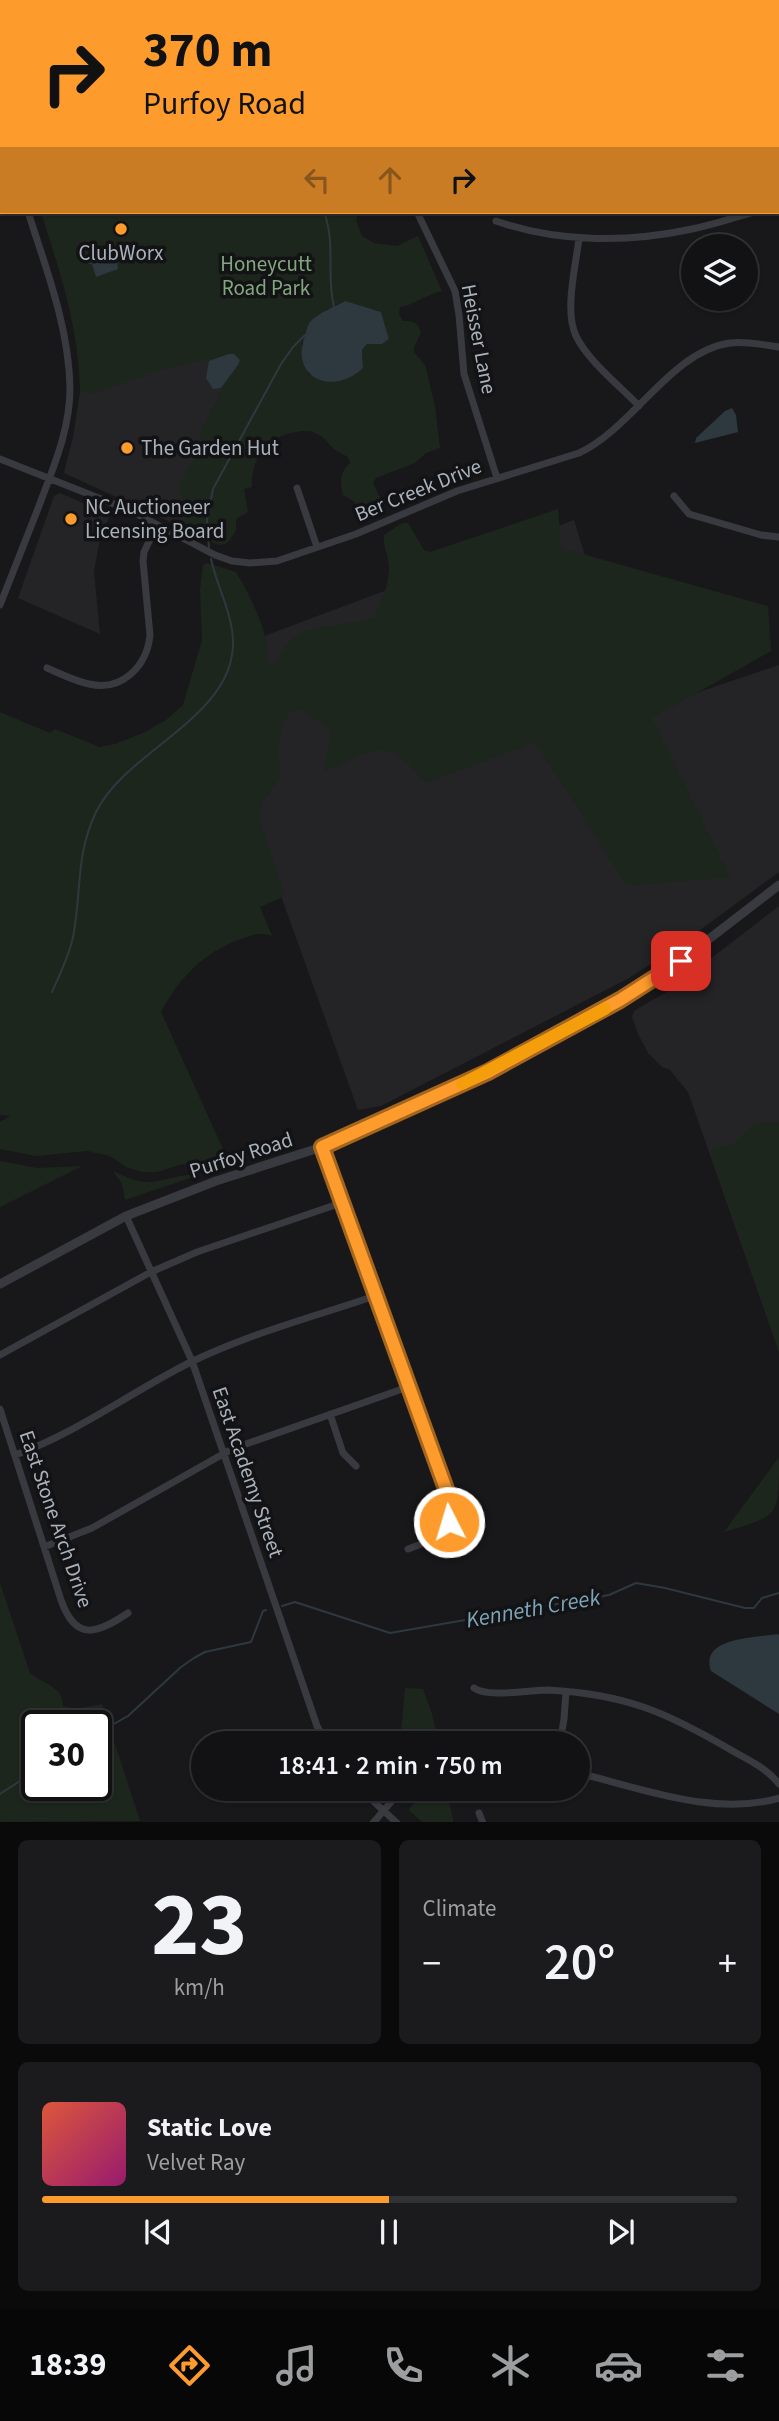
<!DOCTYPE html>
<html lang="en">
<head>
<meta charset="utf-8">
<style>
  body { margin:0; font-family:"Source Sans 3",sans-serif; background:#1b1b1d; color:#f1f3f6; height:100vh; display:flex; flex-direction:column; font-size:26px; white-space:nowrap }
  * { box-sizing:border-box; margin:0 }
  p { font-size:23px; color:#9c9ea0 }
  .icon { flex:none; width:38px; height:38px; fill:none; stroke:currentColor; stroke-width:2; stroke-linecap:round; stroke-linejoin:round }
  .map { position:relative; height:1822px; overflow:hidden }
  .details { display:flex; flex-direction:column; gap:18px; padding:18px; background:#0a0a0b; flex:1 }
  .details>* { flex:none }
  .banner { position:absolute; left:0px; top:0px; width:780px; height:214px; box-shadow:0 2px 5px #0004,0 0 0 2px #313234; background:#fd9b2d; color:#111; overflow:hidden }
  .tools { position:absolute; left:681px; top:234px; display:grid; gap:14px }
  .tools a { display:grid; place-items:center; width:77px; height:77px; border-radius:50%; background:#121214; box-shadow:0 2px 5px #0004,0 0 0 2px #313234; font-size:35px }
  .speed { position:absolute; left:21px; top:1710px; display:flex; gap:14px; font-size:35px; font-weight:700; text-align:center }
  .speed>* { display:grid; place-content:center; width:91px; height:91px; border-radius:50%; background:#121214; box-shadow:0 2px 5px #0004,0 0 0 2px #313234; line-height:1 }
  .speed .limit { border:4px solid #111; border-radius:10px; background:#fff; color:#111 }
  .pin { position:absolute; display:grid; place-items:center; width:60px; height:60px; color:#fff; margin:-30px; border-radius:14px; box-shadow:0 4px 10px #0006 }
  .me { position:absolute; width:77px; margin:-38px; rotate:355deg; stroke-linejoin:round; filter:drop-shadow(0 0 5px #0008) }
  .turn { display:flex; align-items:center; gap:24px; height:147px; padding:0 28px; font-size:32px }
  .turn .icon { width:91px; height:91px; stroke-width:2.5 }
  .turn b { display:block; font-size:49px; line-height:60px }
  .lanes { display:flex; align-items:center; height:66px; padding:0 28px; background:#0003; justify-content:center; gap:35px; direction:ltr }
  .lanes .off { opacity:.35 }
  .big { font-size:52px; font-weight:600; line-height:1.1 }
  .details .card { flex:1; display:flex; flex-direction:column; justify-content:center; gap:10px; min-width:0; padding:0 24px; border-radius:10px; background:#1b1b1d }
  .details .dial { align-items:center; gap:0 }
  .dial b { font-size:91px; line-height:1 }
  .song { display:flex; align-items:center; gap:21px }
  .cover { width:84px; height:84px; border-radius:10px; background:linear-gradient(135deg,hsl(10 70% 55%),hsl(320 70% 35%)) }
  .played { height:7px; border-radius:4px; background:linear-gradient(90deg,#fd9b2d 50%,#313234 50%) }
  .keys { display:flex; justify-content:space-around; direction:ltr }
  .heat { display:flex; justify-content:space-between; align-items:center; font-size:38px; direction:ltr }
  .details .tiles { flex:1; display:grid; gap:18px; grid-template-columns:1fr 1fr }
  .card:last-child { grid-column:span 2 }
  .trip { position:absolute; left:191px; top:1731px; width:399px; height:70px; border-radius:35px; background:#121214; box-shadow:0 2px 5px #0004,0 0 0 2px #313234; font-weight:600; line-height:70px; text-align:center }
  .menu { display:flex; height:112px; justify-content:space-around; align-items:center; background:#070708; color:#9c9ea0 }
  .menu .icon { width:49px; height:49px }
  .menu .selected { color:#fd9b2d }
  .menu b { font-size:32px; color:#f1f3f6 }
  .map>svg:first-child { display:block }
</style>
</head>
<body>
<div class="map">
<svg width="779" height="1823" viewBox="0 0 779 1823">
  <rect width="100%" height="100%" fill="#18181a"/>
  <path fill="#242427" d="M221,347L281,377L207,539L64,473L73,437L80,392Z
    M60,493L110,515L100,539L94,571L100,634L18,598L54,496Z
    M574,520L634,714L779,665V872L677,947L629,978L381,1106L358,1110L253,818L200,660Z
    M779,906V1352L688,1092L670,1070L662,1067L648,1053L638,1034L632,1017L634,1011L670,990Z"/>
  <path fill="#1d261d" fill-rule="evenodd" d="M0,0H386L384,2H2V85Z
    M41,212H358L356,220L362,236L374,243L397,246L418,236L442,291C426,294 413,306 400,307L399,314L403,321C414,321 418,322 421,333L414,347V352L425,365L435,406L440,448L426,453L415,463L376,478L373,483L385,508L380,514L365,518L359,512L355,502L343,495C340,481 339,473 350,463L348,457C343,454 338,452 334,449C328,444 325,437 317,434C310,430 304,431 296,432C268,436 250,459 252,487L244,489L248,512L236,519V530L230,540L225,544L219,545L212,542L194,532L186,524L179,486L197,454L202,428L221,392V388L240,360L216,358L209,361L201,360L158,371L91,394L80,392C79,327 60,273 41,212ZM344,301L366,309L377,310L382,315L389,339L382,344H367L362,350L363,368L309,375L302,359V343L326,310Z
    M558,509L561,548L768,606L771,651L652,718L730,877L627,886L535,742L426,783C417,774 408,762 397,755C373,740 347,766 324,771C324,757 331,745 331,730L301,710L290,712C275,732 279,755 280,779C271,794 258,801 260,820L285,896L260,907L272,936C260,931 253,935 241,939C204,952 179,978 161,1012L228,1160L210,1167L182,1164L157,1172H142L126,1167L110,1156L87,1151L36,1156L0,1149V1122L10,1116L0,1115V712L50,733L55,729L100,747L115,744L143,733L166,720L183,705L202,640L200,589L203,565L207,563L236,572C248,592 261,618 266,640C267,648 267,655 269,663L274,665C281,658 283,648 289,642C314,620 348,628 375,617C382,598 388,589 389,569C389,557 383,547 384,535L402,523H408L424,550L430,552Z
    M767,1122L779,1123V1352L710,1150L733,1144L750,1127Z
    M0,1161L37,1168L82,1166L0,1207Z
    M113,1171C124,1176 137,1183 150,1182C167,1181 181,1173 199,1175L125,1200L122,1184Z
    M779,1457C779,1519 779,1515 724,1532Z
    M0,1583L30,1673C43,1684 64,1687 63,1706L75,1709L102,1704L140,1821L0,1822ZM37,1726H96V1785H37Z
    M405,1688L423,1689L432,1714L438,1740L433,1743H400Z
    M429,1788L440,1789C449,1800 452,1808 453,1822H422L410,1811L409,1809L424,1791Z"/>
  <path fill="#2d393f" d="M104,249L109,262H117L118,269L96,277L92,264L82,262L80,256Z
    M345,301L381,312L389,339L382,344H367L362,350L363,368C334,396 289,379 305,336C306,331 308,324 311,321C320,312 334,307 345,301Z
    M229,354H234L240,360L238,365L221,388L213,389L206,378L209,361Z
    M732,408L736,415L738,432L695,443L696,438L725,411Z
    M777,1634L779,1635V1714L711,1671C699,1637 755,1638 777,1634Z"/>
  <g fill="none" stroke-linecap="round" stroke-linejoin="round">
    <path stroke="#2d393f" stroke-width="2" d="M311,2L312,0
      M324,212C336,244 326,275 334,307
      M209,548L207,520L213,489L281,364L293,347L305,335
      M52,992C60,974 69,956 73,937C82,892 75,856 96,812C126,750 235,717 233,641C232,612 217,587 211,559
      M282,1606L295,1602L390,1633L609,1595L636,1583L665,1588L745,1608H754L762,1598L779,1593
      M96,1734L128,1716L181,1667L194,1658L205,1652L251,1642L263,1611L266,1610
      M0,1794L37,1770"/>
    <path stroke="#383a3f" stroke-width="7" d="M766,0V2
      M634,2L635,0
      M0,113H2
      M0,121L2,127
      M417,212L455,291L459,315L464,374L497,478
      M496,221C556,242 625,243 687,230C709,226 732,218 754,212
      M579,238C576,265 564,311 576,336C588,361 620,386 639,406
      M0,459L129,510L215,555L232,561L250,563L277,561L356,534L457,491L579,453C633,428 671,351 730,343C747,341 763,345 779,347
      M297,488L317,547
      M674,496L689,514L761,535L779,537
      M0,605C13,572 26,539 39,506C53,468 70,430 70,388C69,328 46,268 28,212
      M47,668C61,674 75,681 89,684C122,692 147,666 150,635L143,561L144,552L157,525
      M322,1147L450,1500C455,1533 434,1539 408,1549
      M126,1216L192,1361L317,1726L326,1743
      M0,1355L151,1272L197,1252L341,1203
      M0,1409L61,1600C76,1643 98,1633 128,1613
      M330,1414L343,1453L356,1466
      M15,1455C77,1433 131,1392 189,1363C248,1334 313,1317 375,1296
      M44,1547L92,1528L232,1449L408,1387
      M474,1688C487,1698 530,1690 548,1690C625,1694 666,1712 731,1750C748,1760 767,1768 779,1784
      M560,1743L564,1719L566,1692
      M578,1773C641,1788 714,1817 779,1798
      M359,1788L397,1823
      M479,1813L483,1823
      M373,1823L403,1788"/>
    <path stroke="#383a3f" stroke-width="9" d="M0,1284L126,1216L216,1181L322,1147L488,1072L661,976L779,885"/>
  </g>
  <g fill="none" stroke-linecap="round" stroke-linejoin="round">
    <g stroke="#a4651d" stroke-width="18">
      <path id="route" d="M449,1522L451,1515L450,1500L322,1147L488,1072L620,1000L681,961"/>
    </g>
    <use href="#route" stroke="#fd9b2d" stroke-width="12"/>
    <path stroke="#f59e0b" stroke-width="12" d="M462,1084L605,1009"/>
  </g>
  <g fill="#fd9b2d" stroke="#131315" stroke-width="2.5">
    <circle cx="121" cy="229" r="7"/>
    <circle cx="127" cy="448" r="7"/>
    <circle cx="71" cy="519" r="7"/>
  </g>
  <g text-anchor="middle" stroke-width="7" stroke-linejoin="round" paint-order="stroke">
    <g font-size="21" fill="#a9b1bb" stroke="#131315" text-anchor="start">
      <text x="121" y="260" text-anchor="middle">ClubWorx</text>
      <text x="141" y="455">The Garden Hut</text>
      <text x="85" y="514">NC Auctioneer<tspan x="85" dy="24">Licensing Board</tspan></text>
    </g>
    <g font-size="21" fill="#82a77f" stroke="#131315">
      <text x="266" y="271">Honeycutt<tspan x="266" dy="24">Road Park</tspan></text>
    </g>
    <g font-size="21" fill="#a9b1bb" stroke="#131315">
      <text transform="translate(479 339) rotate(79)" y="7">Heisser Lane</text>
      <text transform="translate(418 490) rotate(-22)" y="7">Ber Creek Drive</text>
      <text transform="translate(241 1155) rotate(-18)" y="7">Purfoy Road</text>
      <text transform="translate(248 1472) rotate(71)" y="7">East Academy Street</text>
      <text transform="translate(56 1519) rotate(71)" y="7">East Stone Arch Drive</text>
    </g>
    <g font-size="23" font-style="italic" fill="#7ea4b7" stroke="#131315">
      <text transform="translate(533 1608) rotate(-10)" y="8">Kenneth Creek</text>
    </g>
  </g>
</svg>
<div class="tools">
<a><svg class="icon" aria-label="layers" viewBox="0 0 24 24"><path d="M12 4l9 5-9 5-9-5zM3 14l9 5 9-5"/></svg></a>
</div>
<div class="speed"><div class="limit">30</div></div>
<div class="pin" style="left:681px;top:961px;background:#d93025"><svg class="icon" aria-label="arrive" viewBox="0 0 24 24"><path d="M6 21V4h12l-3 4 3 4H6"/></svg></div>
<svg class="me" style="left:449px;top:1522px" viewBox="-20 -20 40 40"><circle r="17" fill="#fd9b2d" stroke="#fff" stroke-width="3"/><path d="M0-11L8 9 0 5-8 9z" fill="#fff"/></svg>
<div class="trip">18:41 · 2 min · 750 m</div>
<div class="banner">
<div class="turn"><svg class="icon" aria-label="right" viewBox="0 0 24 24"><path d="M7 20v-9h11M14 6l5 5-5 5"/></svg><div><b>370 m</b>Purfoy Road</div></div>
<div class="lanes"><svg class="icon off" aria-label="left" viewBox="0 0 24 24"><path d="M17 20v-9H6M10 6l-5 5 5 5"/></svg><svg class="icon off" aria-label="ahead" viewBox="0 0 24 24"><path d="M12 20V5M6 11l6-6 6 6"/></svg><svg class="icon" aria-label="right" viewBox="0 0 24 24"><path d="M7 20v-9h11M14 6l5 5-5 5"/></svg></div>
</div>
</div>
<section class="details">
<div class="tiles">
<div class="card dial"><b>23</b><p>km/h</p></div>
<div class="card"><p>Climate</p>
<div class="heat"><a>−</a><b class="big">20°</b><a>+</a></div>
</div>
<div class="card">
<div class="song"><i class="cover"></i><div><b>Static Love</b><p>Velvet Ray</p></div></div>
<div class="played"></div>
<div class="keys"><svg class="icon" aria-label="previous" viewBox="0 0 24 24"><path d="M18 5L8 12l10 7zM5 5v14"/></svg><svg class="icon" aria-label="pause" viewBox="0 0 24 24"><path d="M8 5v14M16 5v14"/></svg><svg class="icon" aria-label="next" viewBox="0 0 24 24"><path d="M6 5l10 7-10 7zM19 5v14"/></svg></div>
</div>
</div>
</section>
<nav class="menu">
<b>18:39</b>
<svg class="icon selected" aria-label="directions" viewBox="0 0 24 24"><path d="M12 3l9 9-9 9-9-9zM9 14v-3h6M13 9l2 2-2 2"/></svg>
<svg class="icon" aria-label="music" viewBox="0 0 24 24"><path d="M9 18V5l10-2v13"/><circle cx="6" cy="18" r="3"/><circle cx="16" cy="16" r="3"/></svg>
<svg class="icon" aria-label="phone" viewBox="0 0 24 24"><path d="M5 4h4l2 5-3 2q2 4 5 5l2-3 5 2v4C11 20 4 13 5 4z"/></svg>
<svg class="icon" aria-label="climate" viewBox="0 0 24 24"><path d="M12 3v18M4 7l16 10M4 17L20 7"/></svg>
<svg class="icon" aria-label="car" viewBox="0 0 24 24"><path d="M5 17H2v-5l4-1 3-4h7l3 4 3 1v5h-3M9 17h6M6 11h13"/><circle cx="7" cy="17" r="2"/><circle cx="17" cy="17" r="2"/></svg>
<svg class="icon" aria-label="filters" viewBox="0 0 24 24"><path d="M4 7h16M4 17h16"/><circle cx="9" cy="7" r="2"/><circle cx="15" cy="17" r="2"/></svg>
</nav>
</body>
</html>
